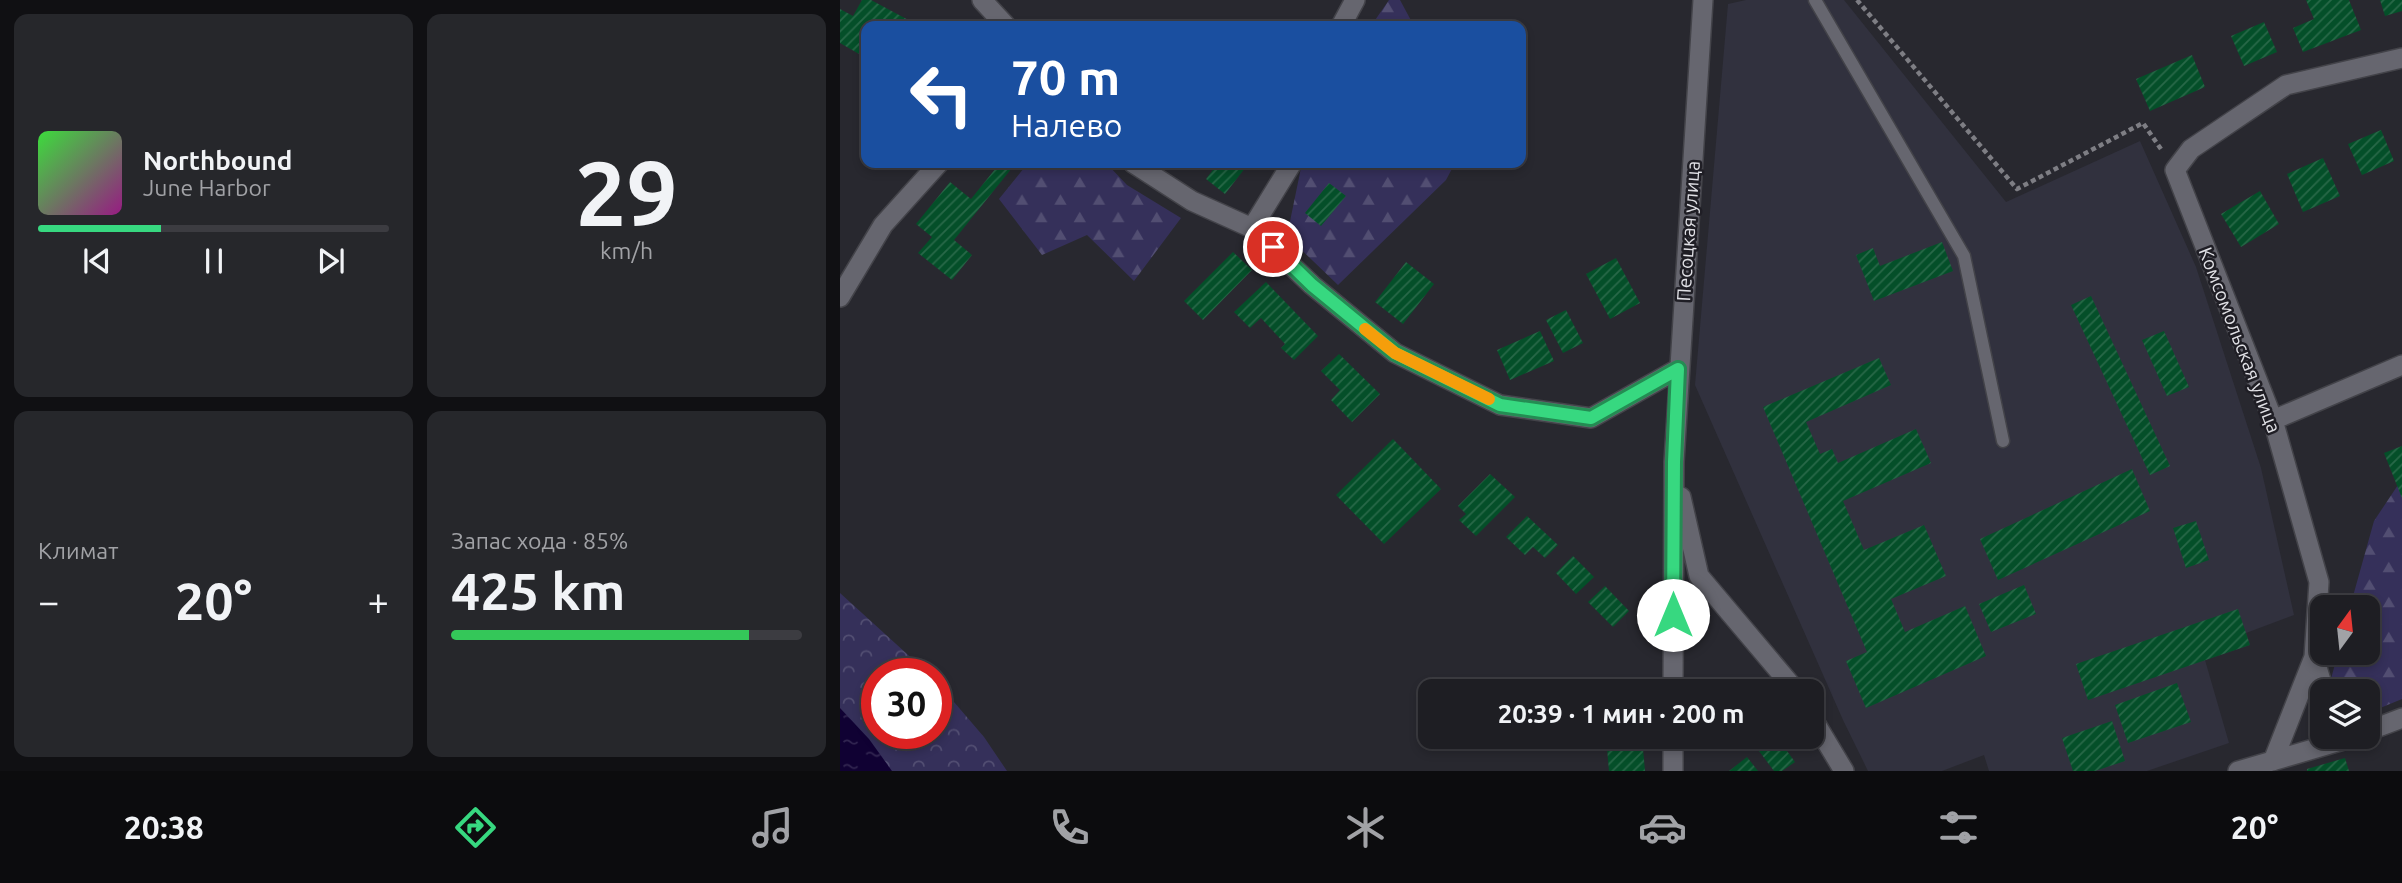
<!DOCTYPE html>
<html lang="ru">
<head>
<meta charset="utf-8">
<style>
  body { margin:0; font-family:Ubuntu,sans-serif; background:#26272b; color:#f1f3f6; height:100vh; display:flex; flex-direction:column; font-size:26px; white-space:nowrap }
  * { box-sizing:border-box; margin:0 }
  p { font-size:23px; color:#a1a2a6 }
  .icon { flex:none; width:38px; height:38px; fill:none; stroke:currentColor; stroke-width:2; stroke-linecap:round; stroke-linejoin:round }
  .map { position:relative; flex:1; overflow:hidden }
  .panel { display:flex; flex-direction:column; gap:14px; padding:14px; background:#101013; width:840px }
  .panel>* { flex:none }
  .guide { position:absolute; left:21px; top:21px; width:665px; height:147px; border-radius:14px; box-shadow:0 4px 10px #0003,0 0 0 2px #3c3c41; background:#1a4fa0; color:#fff; overflow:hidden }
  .needle { width:46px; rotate:15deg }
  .controls { position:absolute; left:1470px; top:595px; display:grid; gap:14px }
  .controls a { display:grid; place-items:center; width:70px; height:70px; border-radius:14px; background:#1e1e23; box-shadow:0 4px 10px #0003,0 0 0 2px #3c3c41; font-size:35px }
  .speed { position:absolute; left:21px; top:658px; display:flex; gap:14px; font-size:35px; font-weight:700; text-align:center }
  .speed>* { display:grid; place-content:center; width:91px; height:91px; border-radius:50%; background:#1e1e23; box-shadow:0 4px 10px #0003,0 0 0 2px #3c3c41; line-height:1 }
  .speed .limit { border:10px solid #d22; background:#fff; color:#111 }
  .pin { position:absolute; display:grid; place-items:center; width:60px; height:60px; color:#fff; margin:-30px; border:4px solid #fff; border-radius:50%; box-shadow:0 2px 7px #0007 }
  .me { position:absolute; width:77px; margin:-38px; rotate:0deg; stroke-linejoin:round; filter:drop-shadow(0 0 5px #0008) }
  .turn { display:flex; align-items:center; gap:24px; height:147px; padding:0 35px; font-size:32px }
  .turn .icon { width:91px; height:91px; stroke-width:2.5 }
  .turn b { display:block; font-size:49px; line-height:60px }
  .big { font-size:52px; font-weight:700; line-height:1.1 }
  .panel .widget { flex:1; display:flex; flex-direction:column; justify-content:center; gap:10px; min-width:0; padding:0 24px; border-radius:14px; background:#26272b }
  .panel .dial { align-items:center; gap:0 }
  .dial b { font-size:91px; line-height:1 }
  .song { display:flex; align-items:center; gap:21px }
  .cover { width:84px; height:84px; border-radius:10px; background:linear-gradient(135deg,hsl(120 70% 55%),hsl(310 70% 35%)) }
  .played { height:7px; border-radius:4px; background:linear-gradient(90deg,#37d880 35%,#3c3c41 35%) }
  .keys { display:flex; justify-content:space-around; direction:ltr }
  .heat { display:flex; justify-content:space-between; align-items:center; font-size:38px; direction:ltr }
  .charge { height:10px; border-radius:5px; background:linear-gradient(90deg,#34c759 85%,#3c3c41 0) }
  .panel .tiles { flex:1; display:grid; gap:14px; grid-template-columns:repeat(2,1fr) }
  .trip { position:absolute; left:578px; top:679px; width:406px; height:70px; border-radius:14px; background:#1e1e23; box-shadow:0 4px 10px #0003,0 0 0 2px #3c3c41; font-weight:700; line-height:70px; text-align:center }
  .tab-bar { display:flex; height:112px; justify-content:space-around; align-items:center; background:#0c0c0e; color:#a1a2a6 }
  .tab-bar .icon { width:49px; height:49px }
  .tab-bar .active { color:#37d880 }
  .tab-bar b { font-size:32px; color:#f1f3f6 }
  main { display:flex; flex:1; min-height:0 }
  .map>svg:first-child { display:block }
</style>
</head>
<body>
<main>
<section class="panel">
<div class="tiles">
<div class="widget">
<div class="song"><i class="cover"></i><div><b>Northbound</b><p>June Harbor</p></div></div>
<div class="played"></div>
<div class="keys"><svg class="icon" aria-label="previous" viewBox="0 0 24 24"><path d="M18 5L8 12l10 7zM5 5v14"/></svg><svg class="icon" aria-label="pause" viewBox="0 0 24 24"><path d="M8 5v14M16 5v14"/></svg><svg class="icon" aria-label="next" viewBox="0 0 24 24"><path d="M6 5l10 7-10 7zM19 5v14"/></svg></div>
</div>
<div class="widget dial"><b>29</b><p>km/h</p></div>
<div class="widget"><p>Климат</p>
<div class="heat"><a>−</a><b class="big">20°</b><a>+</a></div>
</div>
<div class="widget"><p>Запас хода · 85%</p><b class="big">425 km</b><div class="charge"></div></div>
</div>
</section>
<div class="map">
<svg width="1562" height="771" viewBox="0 0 1562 771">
  <defs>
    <pattern id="forest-firs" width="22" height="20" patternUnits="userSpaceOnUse" patternTransform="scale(1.75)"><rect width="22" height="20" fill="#35305a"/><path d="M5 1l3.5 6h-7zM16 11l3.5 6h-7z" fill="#524e72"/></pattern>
    <pattern id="park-crowns" width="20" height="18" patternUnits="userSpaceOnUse" patternTransform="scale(1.75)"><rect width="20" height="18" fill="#35305a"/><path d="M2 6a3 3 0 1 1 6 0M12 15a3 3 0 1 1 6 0" fill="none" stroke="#524e72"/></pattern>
    <pattern id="water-ripples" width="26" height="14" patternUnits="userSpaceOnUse" patternTransform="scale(1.75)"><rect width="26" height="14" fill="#100133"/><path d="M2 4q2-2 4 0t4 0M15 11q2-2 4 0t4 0" fill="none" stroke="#322651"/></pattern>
    <pattern id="building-hatch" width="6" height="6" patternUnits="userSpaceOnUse" patternTransform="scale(1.75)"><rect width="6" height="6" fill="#044f29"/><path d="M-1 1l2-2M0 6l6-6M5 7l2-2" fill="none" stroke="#286848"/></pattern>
  </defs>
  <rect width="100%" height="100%" fill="#28282f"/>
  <path fill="#31313e" d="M906,0H1004L1166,202L1300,141L1356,267L1421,468L1454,615L1406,633L1410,645L1365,660L1389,743L1307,771H1149L1144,755L1102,771H1028L1003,720L855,385L888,4Z"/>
  <path fill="url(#forest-firs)" d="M549,0H560L574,26H531Z
    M188,163H266L287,185L341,218L294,281L247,235L202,255L159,199Z
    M462,163H615L606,180L498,285L447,236Z
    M1562,479V699L1528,713V691L1488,690L1498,653H1528V607H1510L1534,521Z"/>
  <path fill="url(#park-crowns)" d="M0,593L89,674H37V733H96V681L144,737L167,771H0Z"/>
  <path fill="url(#water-ripples)" d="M0,708L29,739L52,771H0Z"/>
  <path fill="url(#building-hatch)" d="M22,0H31L74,23L72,26H26V58L0,43V9L13,16Z
    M1466,0H1509L1521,30L1463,52L1453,28L1474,19Z
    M1540,0H1562V11L1545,16Z
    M1424,22L1437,52L1404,66L1391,36Z
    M1352,55L1365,87L1310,111L1296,79Z
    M1541,130L1554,161L1522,175L1508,144Z
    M1483,158L1500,196L1463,212L1447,174Z
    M160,163H176L114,240L132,255L112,280L78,253L92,237L76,224L110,182L131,199Z
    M378,163H409L385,194L366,179Z
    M489,183L506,196L481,226L465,213Z
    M1420,191L1439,224L1401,247L1381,214Z
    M1102,242L1113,271L1034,301L1016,255L1033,248L1040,266Z
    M393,252L412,270L363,320L344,301Z
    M776,258L800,303L770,319L746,274Z
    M566,262L594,284L563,324L535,302Z
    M426,282L478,336L454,360L441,348L445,344L421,318L410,328L394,312Z
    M1251,296L1330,466L1310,475L1231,305Z
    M726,310L743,343L723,353L706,320Z
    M700,331L714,361L670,380L657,350Z
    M1324,331L1349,387L1327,396L1302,340Z
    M499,354L540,394L512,422L491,400L500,390L481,371Z
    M1039,358L1051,385L966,422L980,454L992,449L998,463L1076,429L1091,463L1003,501L1024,550L1084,525L1106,576L1051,599L1065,632L1125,606L1146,656L1026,708L1006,661L1027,652L923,407Z
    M553,439L601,489L544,544L496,495Z
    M1562,446V498L1544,453Z
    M1292,469L1310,511L1158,580L1140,539Z
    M650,474L675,497L636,536L619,520L626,514L618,506Z
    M687,516L718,545L705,558L693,547L685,555L666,537Z
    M1356,521L1369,560L1346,568L1333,528Z
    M733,556L754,577L736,594L716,573Z
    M1184,585L1196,614L1151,632L1139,604Z
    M765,586L789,611L773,627L748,602Z
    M1398,609L1410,645L1248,700L1236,664Z
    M1337,683L1351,722L1288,743L1275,705Z
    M1272,721L1285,761L1255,771H1233L1222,738Z
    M766,737H802L805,771H769Z
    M922,737H937L955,762L942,771H934L913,743Z
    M907,757L918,771H889Z
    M1505,758L1509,771H1467V769Z"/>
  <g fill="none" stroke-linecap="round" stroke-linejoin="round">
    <g stroke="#434349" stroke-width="15">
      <path id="service" d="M975,0L1124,256L1163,441"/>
    </g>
    <g stroke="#434349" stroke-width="22">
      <path id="minor" d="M142,0L166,26
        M501,26L515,0
        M293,163L352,201L412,228L472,285L555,353L660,405L751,418L838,369
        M412,228L452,163
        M0,297L43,225L99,163
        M1433,420L1562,365
        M841,497L859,576L956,691
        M1474,657L1484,691
        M833,691L834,462L863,0
        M971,716L1004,771
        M1528,731L1562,718
        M1433,761L1474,657L1479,582L1433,420L1335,170L1351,149L1446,85L1562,58
        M833,771V737
        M1398,771L1514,737"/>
    </g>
    <path stroke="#7e7e84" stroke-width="4.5" stroke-dasharray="5 3.5" stroke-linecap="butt" d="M1017,0L1177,189L1303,123L1323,152"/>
    <use href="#service" stroke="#66666f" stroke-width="12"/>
    <use href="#minor" stroke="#66666f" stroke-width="19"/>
  </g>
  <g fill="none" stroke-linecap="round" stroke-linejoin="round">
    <g stroke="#248c53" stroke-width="18">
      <path id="route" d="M433,247L472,285L555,353L660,405L751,418L838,369L834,462L833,615"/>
    </g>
    <use href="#route" stroke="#37d880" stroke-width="12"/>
    <path stroke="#f59e0b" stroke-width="12" d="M525,329L555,353L649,399"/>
  </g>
  <g text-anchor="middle" stroke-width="5" stroke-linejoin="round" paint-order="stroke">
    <g font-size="19" fill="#e1e1e6" stroke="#1f1e25">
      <text transform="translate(848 231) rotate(-86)" y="7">Песоцкая улица</text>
      <text transform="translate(1400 340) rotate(69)" y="7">Комсомольская улица</text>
    </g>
  </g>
</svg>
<div class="controls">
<a><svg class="needle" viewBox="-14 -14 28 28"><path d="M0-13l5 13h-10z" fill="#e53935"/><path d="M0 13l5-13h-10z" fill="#a1a2a6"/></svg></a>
<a><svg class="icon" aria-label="layers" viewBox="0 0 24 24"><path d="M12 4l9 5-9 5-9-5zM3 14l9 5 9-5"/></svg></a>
</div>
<div class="speed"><div class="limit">30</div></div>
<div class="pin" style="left:433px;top:247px;background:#d93025"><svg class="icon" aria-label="arrive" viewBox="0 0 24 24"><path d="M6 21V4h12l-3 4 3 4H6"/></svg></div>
<svg class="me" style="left:833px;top:615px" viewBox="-20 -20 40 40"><circle r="19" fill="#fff"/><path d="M0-13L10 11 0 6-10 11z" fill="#37d880"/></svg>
<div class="trip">20:39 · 1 мин · 200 m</div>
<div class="guide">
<div class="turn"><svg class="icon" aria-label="left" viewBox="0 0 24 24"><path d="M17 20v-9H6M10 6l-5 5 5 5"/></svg><div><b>70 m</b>Налево</div></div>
</div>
</div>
</main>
<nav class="tab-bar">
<b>20:38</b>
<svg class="icon active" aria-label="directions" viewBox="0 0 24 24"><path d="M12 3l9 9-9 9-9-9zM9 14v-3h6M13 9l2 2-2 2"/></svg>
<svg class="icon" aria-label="music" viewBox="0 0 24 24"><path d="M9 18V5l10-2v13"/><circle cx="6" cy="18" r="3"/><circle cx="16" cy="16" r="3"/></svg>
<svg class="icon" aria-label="phone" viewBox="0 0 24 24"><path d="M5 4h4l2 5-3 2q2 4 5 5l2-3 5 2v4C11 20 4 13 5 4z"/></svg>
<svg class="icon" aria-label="climate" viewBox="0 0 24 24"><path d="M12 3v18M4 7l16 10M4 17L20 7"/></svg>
<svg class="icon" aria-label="car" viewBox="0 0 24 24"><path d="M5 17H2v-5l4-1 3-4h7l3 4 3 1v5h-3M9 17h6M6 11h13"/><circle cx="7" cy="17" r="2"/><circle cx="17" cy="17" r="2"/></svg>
<svg class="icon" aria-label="filters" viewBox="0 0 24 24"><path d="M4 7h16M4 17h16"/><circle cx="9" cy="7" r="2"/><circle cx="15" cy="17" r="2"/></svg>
<b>20°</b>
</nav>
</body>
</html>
